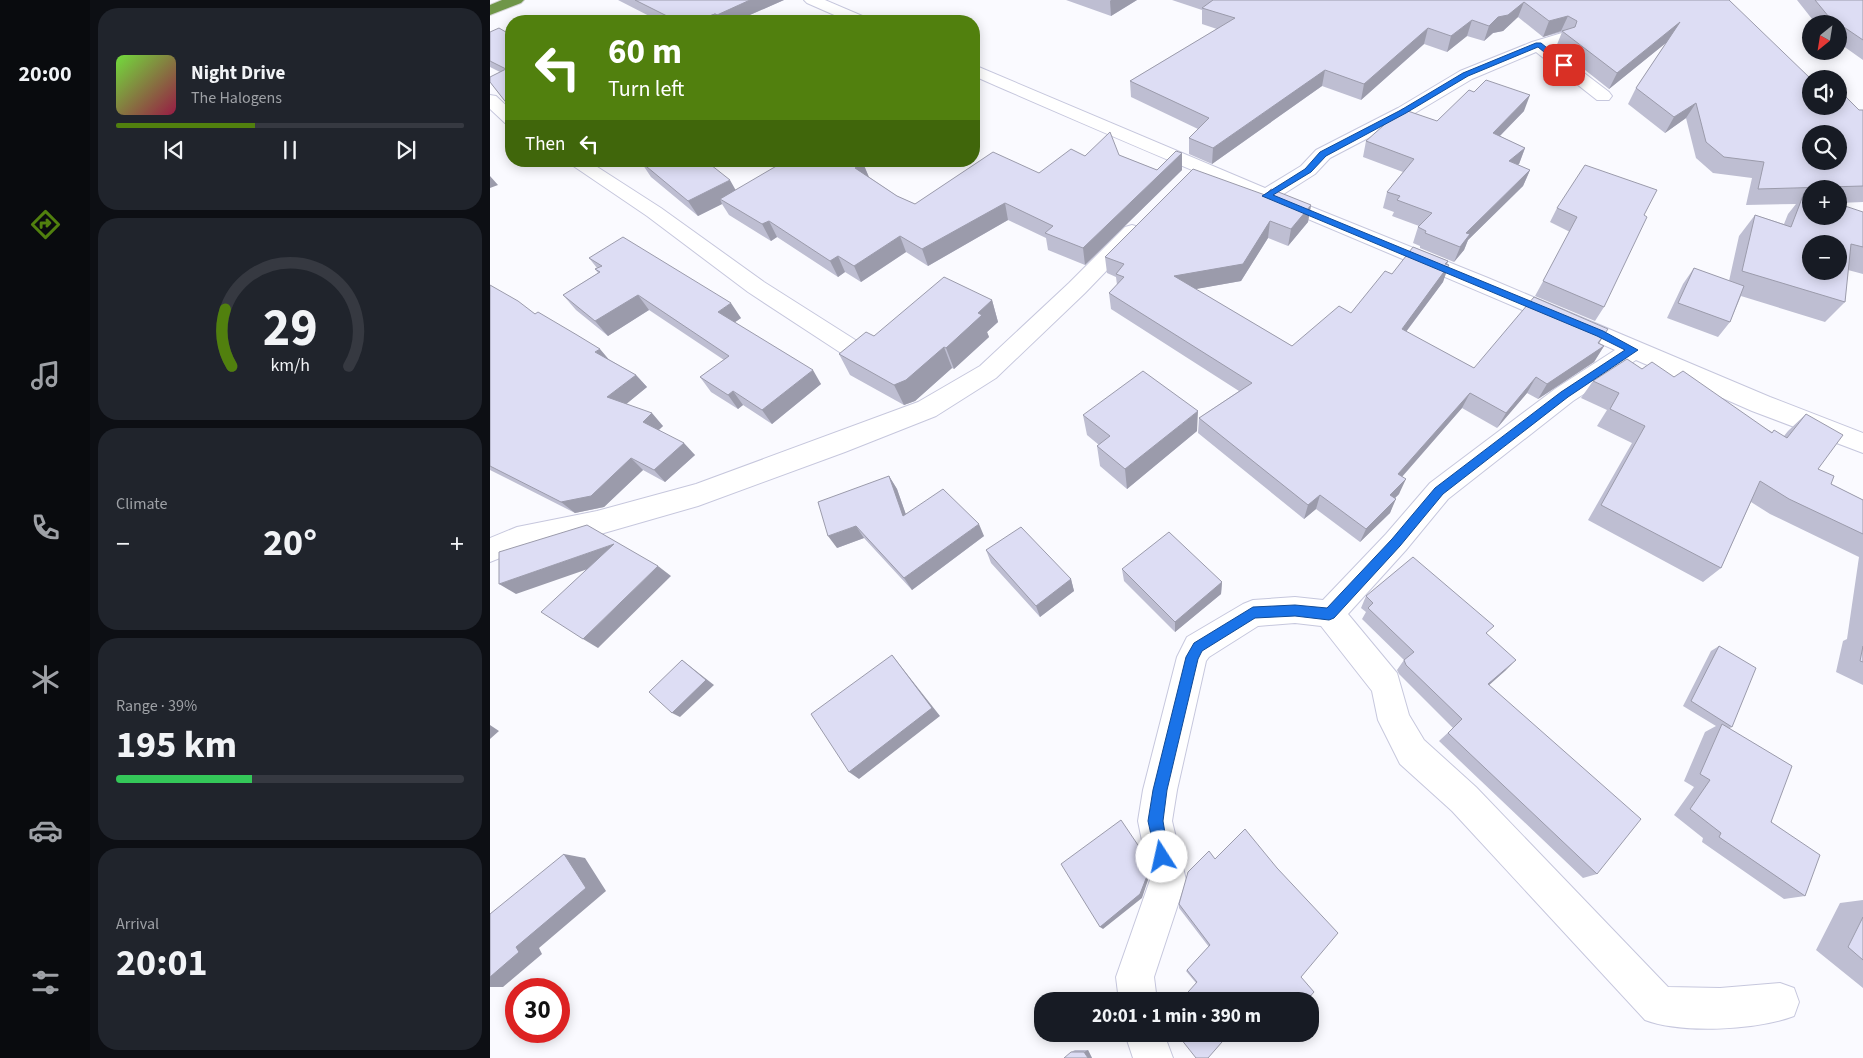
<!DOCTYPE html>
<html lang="en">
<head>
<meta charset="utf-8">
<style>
  body { margin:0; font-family:"Source Sans 3",sans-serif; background:#20242c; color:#f1f3f6; height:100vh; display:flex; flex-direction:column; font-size:19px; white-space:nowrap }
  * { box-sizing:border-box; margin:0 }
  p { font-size:16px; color:#9ea1a6 }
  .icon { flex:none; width:28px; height:28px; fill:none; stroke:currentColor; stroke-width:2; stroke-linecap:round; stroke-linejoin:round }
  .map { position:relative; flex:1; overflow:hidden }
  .details { display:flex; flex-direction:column; gap:8px; padding:8px; background:#0d0f14; width:400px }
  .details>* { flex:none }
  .banner { position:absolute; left:15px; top:15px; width:475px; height:152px; border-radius:20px; box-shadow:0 2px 12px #0003; background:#51800e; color:#fff; overflow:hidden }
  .needle { width:32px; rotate:210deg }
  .controls { position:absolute; left:1312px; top:15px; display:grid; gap:10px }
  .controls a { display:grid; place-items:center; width:45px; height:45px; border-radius:50%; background:#171b24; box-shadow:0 2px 12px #0003; font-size:25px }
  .speed { position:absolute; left:15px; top:978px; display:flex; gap:10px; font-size:25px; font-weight:700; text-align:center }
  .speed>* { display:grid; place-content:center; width:65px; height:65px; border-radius:50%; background:#171b24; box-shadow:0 2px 12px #0003; line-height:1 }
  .speed .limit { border:8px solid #d22; background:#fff; color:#111 }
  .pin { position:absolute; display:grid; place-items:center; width:42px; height:42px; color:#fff; margin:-21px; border-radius:10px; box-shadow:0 2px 8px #0006 }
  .me { position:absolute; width:55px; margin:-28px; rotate:350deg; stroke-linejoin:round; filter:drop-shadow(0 0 4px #0008) }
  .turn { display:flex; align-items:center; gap:18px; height:105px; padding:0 20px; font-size:22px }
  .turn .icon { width:65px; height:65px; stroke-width:2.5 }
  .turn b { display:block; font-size:35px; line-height:42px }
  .then { display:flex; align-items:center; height:48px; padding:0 20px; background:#0003; gap:10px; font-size:19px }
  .big { font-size:38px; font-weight:700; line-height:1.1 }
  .details .tile { flex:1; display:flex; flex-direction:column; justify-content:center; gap:8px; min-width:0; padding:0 18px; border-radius:20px; background:#20242c }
  .details .dial { align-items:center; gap:0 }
  .dial svg { height:130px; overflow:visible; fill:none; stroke:#363941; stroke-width:7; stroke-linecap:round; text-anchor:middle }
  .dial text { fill:#f1f3f6; stroke:none }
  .song { display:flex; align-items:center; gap:15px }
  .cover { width:60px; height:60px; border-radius:8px; background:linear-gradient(135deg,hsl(100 70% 55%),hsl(340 70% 35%)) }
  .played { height:5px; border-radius:2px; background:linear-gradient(90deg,#51800e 40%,#363941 40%) }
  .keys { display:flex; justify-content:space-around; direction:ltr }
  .heat { display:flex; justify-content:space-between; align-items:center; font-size:28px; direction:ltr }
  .charge { height:8px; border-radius:4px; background:linear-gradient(90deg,#34c759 39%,#363941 0) }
  .trip { position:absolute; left:544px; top:992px; width:285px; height:50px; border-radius:20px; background:#171b24; box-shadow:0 2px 12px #0003; font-weight:700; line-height:50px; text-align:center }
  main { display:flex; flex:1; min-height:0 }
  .tab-bar { display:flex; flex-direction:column; width:90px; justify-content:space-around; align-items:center; background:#090b0e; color:#9ea1a6 }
  .tab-bar .icon { width:35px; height:35px }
  .tab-bar .active { color:#51800e }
  .tab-bar b { font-size:22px; color:#f1f3f6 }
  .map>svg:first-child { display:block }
</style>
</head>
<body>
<main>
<nav class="tab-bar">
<b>20:00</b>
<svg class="icon active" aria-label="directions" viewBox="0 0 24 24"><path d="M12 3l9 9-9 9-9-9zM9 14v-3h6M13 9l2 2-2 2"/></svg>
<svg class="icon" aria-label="music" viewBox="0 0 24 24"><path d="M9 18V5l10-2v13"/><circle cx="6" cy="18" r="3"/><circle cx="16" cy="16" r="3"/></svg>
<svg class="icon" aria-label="phone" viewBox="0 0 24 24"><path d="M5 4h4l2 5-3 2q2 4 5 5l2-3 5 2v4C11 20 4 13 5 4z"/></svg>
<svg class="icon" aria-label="climate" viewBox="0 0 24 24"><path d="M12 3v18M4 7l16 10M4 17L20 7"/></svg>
<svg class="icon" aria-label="car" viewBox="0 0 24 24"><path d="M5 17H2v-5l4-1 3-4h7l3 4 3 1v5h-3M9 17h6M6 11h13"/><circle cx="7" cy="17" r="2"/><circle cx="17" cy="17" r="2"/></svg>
<svg class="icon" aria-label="filters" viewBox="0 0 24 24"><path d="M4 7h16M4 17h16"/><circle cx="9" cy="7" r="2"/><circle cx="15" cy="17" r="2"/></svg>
</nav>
<section class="details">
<div class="tile">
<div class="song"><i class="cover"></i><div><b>Night Drive</b><p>The Halogens</p></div></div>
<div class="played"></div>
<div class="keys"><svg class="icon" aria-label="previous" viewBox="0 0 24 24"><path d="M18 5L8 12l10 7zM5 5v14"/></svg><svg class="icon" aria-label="pause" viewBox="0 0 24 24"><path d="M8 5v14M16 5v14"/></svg><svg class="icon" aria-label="next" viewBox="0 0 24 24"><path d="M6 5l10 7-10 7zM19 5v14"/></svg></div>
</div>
<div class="tile dial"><svg viewBox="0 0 100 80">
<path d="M14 69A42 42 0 1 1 86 69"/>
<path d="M14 69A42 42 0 0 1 10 34" stroke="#51800e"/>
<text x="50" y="56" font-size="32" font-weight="700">29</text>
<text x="50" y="72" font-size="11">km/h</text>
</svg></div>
<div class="tile"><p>Climate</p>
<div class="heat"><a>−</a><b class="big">20°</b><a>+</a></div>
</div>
<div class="tile"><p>Range · 39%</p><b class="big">195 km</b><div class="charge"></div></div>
<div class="tile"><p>Arrival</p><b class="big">20:01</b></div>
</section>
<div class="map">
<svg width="1373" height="1058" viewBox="0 0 1373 1058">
  <rect width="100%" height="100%" fill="#fafaff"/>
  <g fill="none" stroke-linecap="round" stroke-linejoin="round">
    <g stroke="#c6c7dd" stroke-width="2">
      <path id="street" d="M314,0H335L377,18L379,21H358L317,3Z
        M1072,33L1080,38L1078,41L1060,47L1119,92L1122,96L1119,100H1107L1046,52L982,79L920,116L840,158L825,174L792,195L998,278L1280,397L1373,433V453L1262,411L1146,360L1083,401L958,499L916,550L858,614L907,673L919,715L934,740L986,787L1178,987L1230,988L1290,983L1304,988L1309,1002L1304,1016C1268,1030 1191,1034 1155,1020L962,811L910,764L888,720L882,691L831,626L805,623L768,626L719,657L716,661L687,790L682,821L696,880L664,977L667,1001H629L626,977L660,880L648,821L653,790L687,657L697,637L753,604L763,600L805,597L833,600L896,534L940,483L1065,389L1125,350C912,257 697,170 484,76V65L775,188L811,166L826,150L908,108L970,71L1042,42Z
        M0,95L6,96L21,110V124L15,123L0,109Z
        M76,161H98L171,208L274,282L367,341L371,347L367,353L359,355L351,353L258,292L157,216Z
        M642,225L649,227L652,232L649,237L595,293L506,378L446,416L355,452L208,506L107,535L30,550L0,562V538L27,527L107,511L206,484L428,402L490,366L579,283L635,227Z
        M635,1034H674L683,1058H643Z"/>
    </g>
    <g stroke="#d5d5d6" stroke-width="2">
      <path id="highway" d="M12,0H34L31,3L0,15V5Z"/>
    </g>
    <use href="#street" fill="#fff" fill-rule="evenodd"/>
    <use href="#highway" fill="#6f9648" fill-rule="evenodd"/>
  </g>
  <path fill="#bebed2" d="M128,0H294L246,21H169Z
    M576,0H647L621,16Z
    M682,0H1239L1321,106L1369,110H1373V202L1349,203V189H1321V216L1373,212V274L1358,270L1355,302L1335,322L1251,296L1240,322L1228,337L1177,318L1193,284L1204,268L1239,281L1249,236L1265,215L1294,224L1298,214L1306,204L1256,205L1262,178L1223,173L1206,158L1196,118L1175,133L1138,104L1146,88L1177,42L1119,89L1066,47L1072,32L1053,37L1028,17L1013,31L1003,33L994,41L977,36L957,52L934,44L871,100L832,86L722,164L699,154V138L708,129L641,97L640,81L727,29L712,24V10Z
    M1307,0H1373V60L1349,43V24H1326Z
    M0,32L21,35V109L0,82L10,72L0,67Z
    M1034,111L1010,136L1035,148L1029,164L1027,165L1040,170L1033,186L978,240L974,250L964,262L930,248V246L923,243L928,227L929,226L902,216L904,212L893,208L897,192L913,172L873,157L876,141L947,121Z
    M692,153V170L595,265L558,250L556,238L518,220L438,266L416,252L371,282L355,272L348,277L287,237L281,241L239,215L232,204L208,216L161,177L151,162L245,190L373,163L379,177L407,196L425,204L549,173L595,156L629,155L667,170Z
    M775,195L821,205L818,222L798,246L778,238L751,281L705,289L802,346L861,313L902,274L958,261L953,282L916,332L984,368L1109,343L1114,346L1104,362L1048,399L1037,393L1007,428L972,408L912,477L909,494L905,498L900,513L870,542L826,509L814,519L708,433L709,418L749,391L621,309L619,293L627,285L626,277L617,273L615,257Z
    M1067,208L1154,215L1114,307L1105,321L1045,296L1080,232L1060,222Z
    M99,258L251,318L245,322L331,384L282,424L253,405L248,409L221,392L210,377L234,360L159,310L118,336L86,310L73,295L108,273L105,269L107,268Z
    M0,285L45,314L120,360L146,375L157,387L136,404L173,426L169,430L205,455L175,482L153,470L114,507L85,513L0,470Z
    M502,300L508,322L497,332L499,337L464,369L462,368L425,401L414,405L360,375L349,354L384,336Z
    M1152,369L1184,377L1282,432L1294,436L1298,431L1316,414L1328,469L1341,484L1373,500V685L1346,672L1353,641L1357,639L1369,557L1280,514L1261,502L1231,568L1213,582L1098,520L1142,443L1107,426L1117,410L1091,398L1103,381Z
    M593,415L707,431L637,489L610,466L607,446L609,445L597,435Z
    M399,476L407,489L416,515L494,536L422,590L374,538L347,548Z
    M496,550L581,579L584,591L550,617L501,563Z
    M632,569L732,582L731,594L685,632L634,581Z
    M876,596L997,634L1016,670L999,685L1107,874L1093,878L949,741L963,728L909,674L907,670L914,660L872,619L876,612L871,608Z
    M1229,646L1242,727L1240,728L1315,896L1294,899L1212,842L1213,838L1184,815L1204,787L1194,781L1215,732L1226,726L1193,706L1221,651Z
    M725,859L787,868L706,983L696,971L719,947L689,908V904Z
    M1373,900V988L1326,950L1350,903Z
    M585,1050H598L602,1058L581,1052Z"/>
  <path fill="#9b9bab" d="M260,0H294L246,21H212Z
    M621,0H647L621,16L620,1Z
    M1034,2L1028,17L1013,31L1003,33L994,41L999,26L1008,17Z
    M1078,16L1071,31L1053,37L1059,21Z
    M982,20L977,36L957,52L961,36Z
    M1190,22L1182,38L1119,89L1127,73Z
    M938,28L934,44L871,100L874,84Z
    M835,70L832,86L722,164L723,148Z
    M1040,95L1034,111L997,149L1003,133Z
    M1206,103L1196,118L1175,133L1184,117Z
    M1035,148L1029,164L1013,177L1019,161Z
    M692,153V170L595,265L593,248Z
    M373,163L380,180L365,168Z
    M1040,170L1033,186L978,240L974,250L964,262L976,233Z
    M0,176L8,185L0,188Z
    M240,180L249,196L230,199L232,204L208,216L198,201Z
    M515,203L518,220L438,266L432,249Z
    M821,205L818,222L798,246L801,229Z
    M279,221L287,237L281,241L272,224Z
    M780,221L778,238L751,281L684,293V276Z
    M410,236L416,252L371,282L364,266Z
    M348,256L355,272L348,277L340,261Z
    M958,261L953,274L959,265L953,282L906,345L912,329Z
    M148,295L159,310L118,336L105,321Z
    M502,300L508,322L497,332L499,337L464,369L456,348L488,313Z
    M241,303L251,318L238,327L228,312Z
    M1118,329L1108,345L1114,346L1104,362L1048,399L1057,384L1108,343Z
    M454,347L462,368L425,401L414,405L404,385Z
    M110,349L121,362L105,352Z
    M323,370L331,384L282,424L272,410Z
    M146,375L157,387L129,410L117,397Z
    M1046,377L1037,393L1007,428L1016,413Z
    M243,391L253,405L248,409L238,395Z
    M980,393L972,408L902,488L908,474Z
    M708,411L707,431L637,489L635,469Z
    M162,413L173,426L164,434L153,422Z
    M194,443L205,455L175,482L164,470Z
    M141,458L153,470L114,507L85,513L71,502Z
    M399,476L407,489L421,529L413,516Z
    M916,479L909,494L894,509L900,495Z
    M830,495L826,509L814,519L818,505Z
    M906,499L900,513L870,542L876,529Z
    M489,524L494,536L422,590L414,578Z
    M366,526L374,538L347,548L338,536Z
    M124,544L138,555L26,594L9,584Z
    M168,566L181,576L108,648L93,639Z
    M581,579L584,591L550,617L546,606Z
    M732,582L731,594L685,632V622Z
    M402,655L450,716L369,779L359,772Z
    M192,660L224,685L190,717L182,713Z
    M1026,660L1016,670L989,694L998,684Z
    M0,725L9,731L0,739Z
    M652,851L658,880L652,898L613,929L610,927Z
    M74,854L95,858L116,891L49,948L52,954L13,987H0V977L26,947Z
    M598,1050L602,1058H598L594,1052Z"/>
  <path fill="#ddddf4" stroke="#9b9bab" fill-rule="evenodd" d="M145,0H260L227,15L225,14L206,21H187Z
    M723,0H1239L1321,79V106H1349V90L1369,110H1373V186L1268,189L1274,162L1234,157L1216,142L1206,103L1184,117L1146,88L1190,22L1127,73L1072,31L1085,27L1087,21L1078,16L1059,21L1034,2L1018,15L1008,17L999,26L982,20L961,36L938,28L874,84L835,70L723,148L699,138L719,118L640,81L745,18L712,8ZM1321,134H1349V161H1321Z
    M1325,0H1373V40L1339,17Z
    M225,14L241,21H206Z
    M9,28L21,35V104L18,105L0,82V77L16,69L0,61V32Z
    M996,80L1040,95L1003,133L1035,148L1019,161L1040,170L976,233L980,234L970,247L935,233L936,231L928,227L942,213L907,200L910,196L897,192L924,159L876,141L912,109L947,121L979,90L984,92Z
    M620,132L629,155L667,170L686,151L692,153L593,248L555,233L563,226L515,203L432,249L410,236L364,266L348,256L340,261L279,221L272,224L230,199L295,161H370L373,163L365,168L407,196L425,204L503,152L549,173L581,149L595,156Z
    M153,161H216L240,180L198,201L151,162Z
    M1095,165L1167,190L1154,215L1157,217L1114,307L1053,281L1087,217L1067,208Z
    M703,169L775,195L781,189L821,205L801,229L780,221L753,264L684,276L802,346L849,306L861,313L895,271L902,274L923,247L958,261L955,264L959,265L912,329L984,368L1044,297L1118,329L1108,343L1114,346L1057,384L1046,377L1016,413L980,393L908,474L916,479L900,495L906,499L876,529L830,495L818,505L709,418L762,383L619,293L634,277L626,274L634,264L615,257Z
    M1314,193L1321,195V216H1349V204L1373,212V247L1361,244L1355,302L1252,271L1265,215L1301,227ZM1321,244H1349V271H1321Z
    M133,237L241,303L228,312L323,370L272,410L243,391L238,395L210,377L239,356L148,295L105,321L73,295L110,272L105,269L112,266L99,258Z
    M1204,268L1254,286L1240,322L1188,303Z
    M454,277L502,300L488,313L492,315L456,348L454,347L416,380L404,385L349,354L376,332L384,336Z
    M0,285L28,301L45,314L48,312L87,335L110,349L105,352L146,375L117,397L162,413L153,422L194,443L164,470L141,458L101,496L71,502L0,466Z
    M1137,359L1152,369L1162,362L1184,377L1193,371L1282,433L1284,430L1297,438L1316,414L1353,435L1328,469L1344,476L1341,484L1373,500V534L1299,499L1270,481L1231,568L1111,505L1155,426L1120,409L1129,393L1103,381Z
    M653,371L708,411L635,469L607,446L620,436L593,415Z
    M399,476L413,516L453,489L489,524L414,578L366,526L338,536L328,502Z
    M97,525L168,566L93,639L51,612L124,544L9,584V552Z
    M531,527L581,579L546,606L496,550Z
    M679,532L732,582L685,622L632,569Z
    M923,557L1004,626L996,633L1026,660L998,684L1151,819L1107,874L958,733L972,719L916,665L914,660L924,652L878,608L883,603L876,596Z
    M1229,646L1266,668L1242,727L1201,701Z
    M1373,646V662L1370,661Z
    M402,655L442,708L359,772L321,714Z
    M192,660L216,680L182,713L159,692Z
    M1232,724L1302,766L1281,822L1330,855L1315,896L1229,837L1231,833L1200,809L1220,780L1210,774Z
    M631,820L652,851L657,876L650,894L610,927L571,864Z
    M755,829L787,868L848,933L811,977L824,992L816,1001H690L707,982L697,970L720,945L689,904L698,872L719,851L725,859Z
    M74,854L96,888L26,947L29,952L0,977V914Z
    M1373,917V960L1358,947Z
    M687,1034H739L718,1058H706Z
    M581,1052H594L598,1058H574Z"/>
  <path fill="#1a73e8" stroke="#114b97" d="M1046,43H1051L1077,64V67H1072L1048,47L978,76L916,113L836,156L821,172L783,195L1113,331L1148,350L1078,397L953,494L910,546L844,618L839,620L805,616L765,618L712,651L708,659L677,790L673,821L679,857L677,862L672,864L667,862L658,821L663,790L696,657L704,643L763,607L805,605L837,608L902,539L945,488L1071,392L1135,350L1107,336L772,196L815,169L830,152L911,110L973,73Z"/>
</svg>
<div class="controls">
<a><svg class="needle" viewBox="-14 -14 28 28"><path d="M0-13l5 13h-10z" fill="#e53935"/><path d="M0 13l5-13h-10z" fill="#9ea1a6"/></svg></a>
<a><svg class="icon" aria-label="sound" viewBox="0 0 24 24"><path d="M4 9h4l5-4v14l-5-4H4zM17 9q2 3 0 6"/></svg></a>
<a><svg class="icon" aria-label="search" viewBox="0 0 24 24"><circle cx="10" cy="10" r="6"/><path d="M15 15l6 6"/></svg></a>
<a>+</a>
<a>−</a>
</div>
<div class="speed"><div class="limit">30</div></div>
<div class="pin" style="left:1074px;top:65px;background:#d93025"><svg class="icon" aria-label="arrive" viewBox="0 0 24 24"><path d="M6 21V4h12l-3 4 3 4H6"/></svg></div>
<svg class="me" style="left:672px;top:857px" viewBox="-20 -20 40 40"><circle r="19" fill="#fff"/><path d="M0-13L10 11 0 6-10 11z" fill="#1a73e8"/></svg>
<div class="trip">20:01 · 1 min · 390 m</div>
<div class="banner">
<div class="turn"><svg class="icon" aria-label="left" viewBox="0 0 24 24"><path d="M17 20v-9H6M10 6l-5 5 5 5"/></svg><div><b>60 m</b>Turn left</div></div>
<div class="then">Then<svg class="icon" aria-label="left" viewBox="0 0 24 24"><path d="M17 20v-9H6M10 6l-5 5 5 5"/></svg></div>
</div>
</div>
</main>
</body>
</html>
